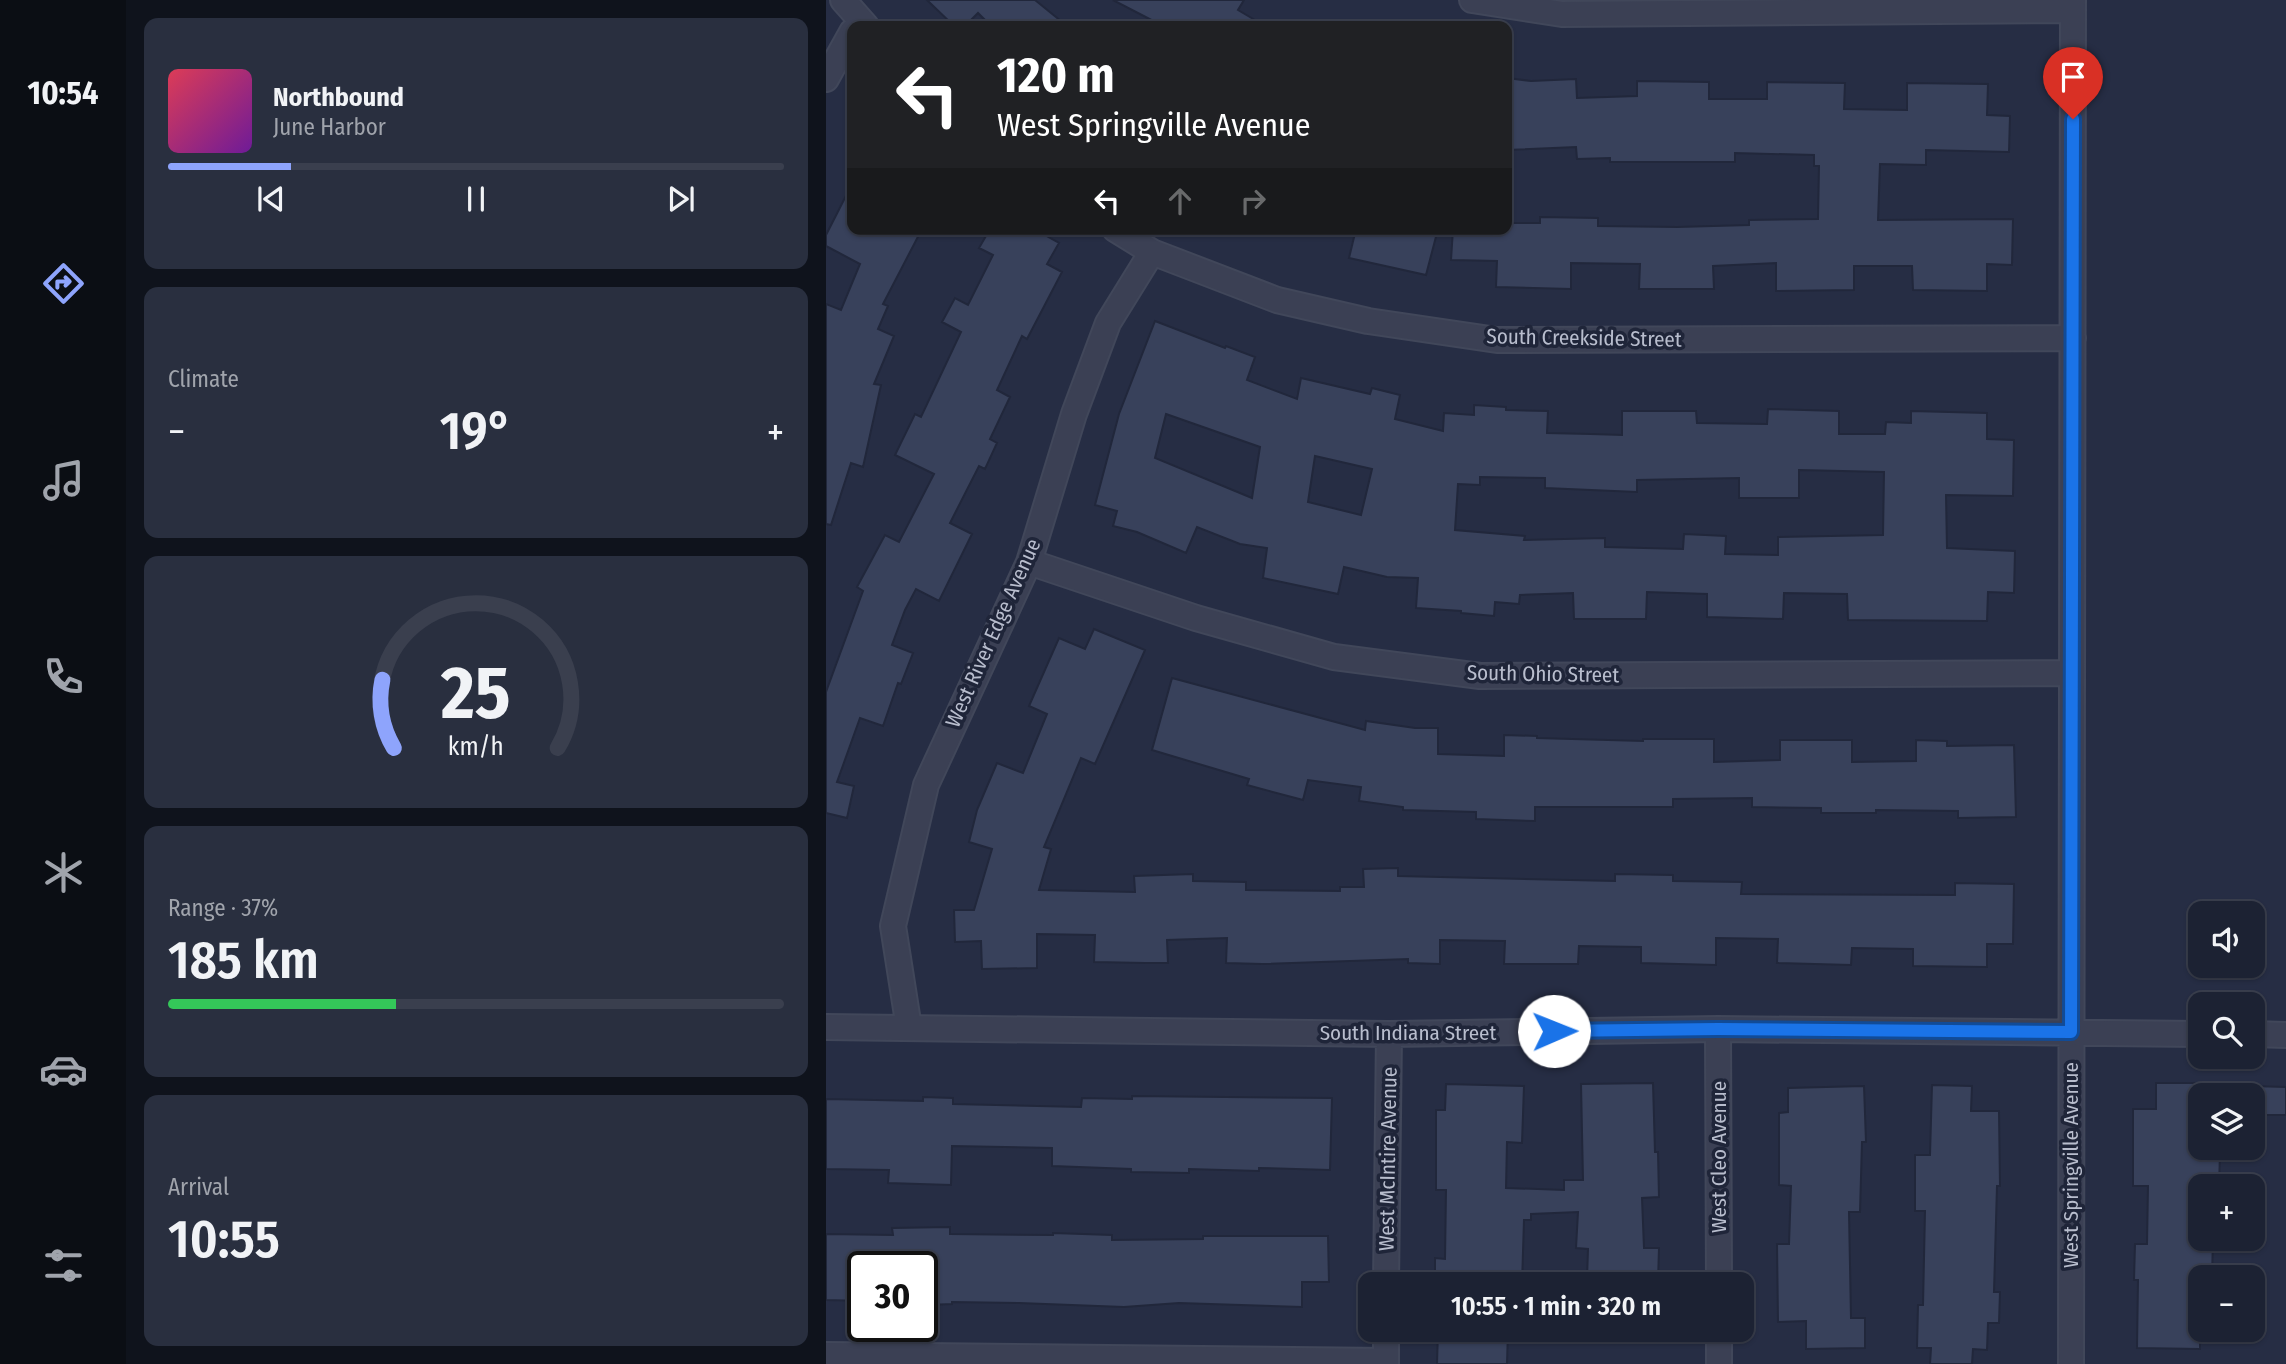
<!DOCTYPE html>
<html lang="en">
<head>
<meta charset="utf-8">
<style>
  body { margin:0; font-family:"Fira Sans Condensed",sans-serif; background:#292f3f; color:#f1f3f6; height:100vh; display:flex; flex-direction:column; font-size:26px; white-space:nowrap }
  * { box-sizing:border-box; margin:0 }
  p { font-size:23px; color:#a0a4ac }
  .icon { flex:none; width:38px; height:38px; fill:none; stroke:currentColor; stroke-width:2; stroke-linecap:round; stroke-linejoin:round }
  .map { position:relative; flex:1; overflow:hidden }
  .drawer { display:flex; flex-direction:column; gap:18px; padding:18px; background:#0f131c; width:700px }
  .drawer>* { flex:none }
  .hud { position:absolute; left:21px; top:21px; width:665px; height:214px; border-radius:14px; box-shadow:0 2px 5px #0004,0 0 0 2px #3a3f4e; background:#202124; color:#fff; overflow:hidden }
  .fabs { position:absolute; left:1362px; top:901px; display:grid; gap:14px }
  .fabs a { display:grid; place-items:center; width:77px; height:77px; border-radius:14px; background:#1c2233; box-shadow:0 2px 5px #0004,0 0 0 2px #3a3f4e; font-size:35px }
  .speed { position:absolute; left:21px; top:1251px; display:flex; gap:14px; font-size:35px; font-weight:700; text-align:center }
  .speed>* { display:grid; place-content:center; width:91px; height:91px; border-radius:50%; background:#1c2233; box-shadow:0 2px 5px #0004,0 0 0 2px #3a3f4e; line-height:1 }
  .speed .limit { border:4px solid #111; border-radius:10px; background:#fff; color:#111 }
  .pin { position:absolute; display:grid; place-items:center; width:60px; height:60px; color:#fff; margin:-72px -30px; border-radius:50% 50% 50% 0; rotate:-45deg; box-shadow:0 0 7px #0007 }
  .pin .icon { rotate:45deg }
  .me { position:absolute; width:77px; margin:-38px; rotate:89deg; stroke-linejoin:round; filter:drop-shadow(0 0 5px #0008) }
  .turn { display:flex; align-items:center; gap:24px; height:147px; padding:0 35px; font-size:32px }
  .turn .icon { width:91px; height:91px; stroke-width:2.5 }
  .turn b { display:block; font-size:49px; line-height:60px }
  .lanes { display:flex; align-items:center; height:66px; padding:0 35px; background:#0003; justify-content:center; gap:35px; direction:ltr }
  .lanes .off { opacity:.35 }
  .big { font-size:52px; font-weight:600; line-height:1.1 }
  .drawer .card { flex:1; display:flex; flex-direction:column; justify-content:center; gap:10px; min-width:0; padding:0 24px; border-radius:14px; background:#292f3f }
  .drawer .dial { align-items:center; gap:0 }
  .dial svg { height:182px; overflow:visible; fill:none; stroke:#3a3f4e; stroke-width:7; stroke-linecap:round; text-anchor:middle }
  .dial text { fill:#f1f3f6; stroke:none }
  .song { display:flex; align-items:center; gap:21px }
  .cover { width:84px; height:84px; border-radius:10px; background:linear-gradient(135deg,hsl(350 70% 55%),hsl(280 70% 35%)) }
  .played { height:7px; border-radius:4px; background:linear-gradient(90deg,#8ea4fc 20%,#3a3f4e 20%) }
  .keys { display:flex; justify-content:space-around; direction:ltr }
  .heat { display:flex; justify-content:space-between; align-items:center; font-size:38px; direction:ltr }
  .charge { height:10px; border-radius:5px; background:linear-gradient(90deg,#34c759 37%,#3a3f4e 0) }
  .trip { position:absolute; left:532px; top:1272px; width:396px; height:70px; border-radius:14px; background:#1c2233; box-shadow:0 2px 5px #0004,0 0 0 2px #3a3f4e; font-weight:600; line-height:70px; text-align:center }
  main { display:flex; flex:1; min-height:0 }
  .menu { display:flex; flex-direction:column; width:126px; justify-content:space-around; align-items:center; background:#0b0e14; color:#a0a4ac }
  .menu .icon { width:49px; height:49px }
  .menu .current { color:#8ea4fc }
  .menu b { font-size:32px; color:#f1f3f6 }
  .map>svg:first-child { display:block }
</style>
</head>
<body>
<main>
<nav class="menu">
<b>10:54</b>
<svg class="icon current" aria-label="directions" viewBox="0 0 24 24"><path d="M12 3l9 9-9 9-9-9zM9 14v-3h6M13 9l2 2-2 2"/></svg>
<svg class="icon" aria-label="music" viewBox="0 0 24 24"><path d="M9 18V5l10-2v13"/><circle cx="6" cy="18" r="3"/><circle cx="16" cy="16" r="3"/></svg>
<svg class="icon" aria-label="phone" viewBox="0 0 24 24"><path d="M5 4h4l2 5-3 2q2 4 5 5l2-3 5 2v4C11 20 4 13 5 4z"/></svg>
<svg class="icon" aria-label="climate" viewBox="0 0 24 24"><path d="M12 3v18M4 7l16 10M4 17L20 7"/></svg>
<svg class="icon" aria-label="car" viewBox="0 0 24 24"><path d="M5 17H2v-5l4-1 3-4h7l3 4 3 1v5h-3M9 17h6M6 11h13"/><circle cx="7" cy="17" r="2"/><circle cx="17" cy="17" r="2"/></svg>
<svg class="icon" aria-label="filters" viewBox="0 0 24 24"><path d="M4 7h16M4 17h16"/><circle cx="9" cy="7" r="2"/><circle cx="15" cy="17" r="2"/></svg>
</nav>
<section class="drawer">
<div class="card">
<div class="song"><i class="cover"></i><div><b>Northbound</b><p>June Harbor</p></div></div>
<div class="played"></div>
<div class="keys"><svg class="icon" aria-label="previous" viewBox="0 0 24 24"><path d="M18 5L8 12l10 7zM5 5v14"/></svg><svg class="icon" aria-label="pause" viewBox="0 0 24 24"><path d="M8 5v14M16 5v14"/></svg><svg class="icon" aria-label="next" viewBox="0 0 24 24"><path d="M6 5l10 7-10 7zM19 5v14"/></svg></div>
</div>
<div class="card"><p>Climate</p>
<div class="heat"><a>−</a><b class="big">19°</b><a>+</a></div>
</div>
<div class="card dial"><svg viewBox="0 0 100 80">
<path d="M14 69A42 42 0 1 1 86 69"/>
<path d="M14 69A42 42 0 0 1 9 39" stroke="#8ea4fc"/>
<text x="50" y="56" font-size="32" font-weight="700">25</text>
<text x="50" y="72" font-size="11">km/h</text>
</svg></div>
<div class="card"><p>Range · 37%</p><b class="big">185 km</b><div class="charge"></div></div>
<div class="card"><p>Arrival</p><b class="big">10:55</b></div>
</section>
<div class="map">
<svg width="1460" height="1364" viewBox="0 0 1460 1364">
  <rect width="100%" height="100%" fill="#262d44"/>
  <path fill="#38415b" stroke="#21273b" stroke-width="2" fill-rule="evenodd" d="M101,0H209L241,26H165L152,13L139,26H128Z
    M287,0H418L412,10L439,26H337Z
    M681,78L705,81L750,79L751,98L811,96V81L883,82V99H941V82L1019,83L1018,109L1081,110V83L1162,84L1161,115L1184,116L1183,152L1100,150V165L1054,164L1052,220L1187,219L1186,265L1161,264V291L1087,290L1086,266H1028V290L950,291V263L887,266L888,289H813L814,264L745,263V289L670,287L671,261L625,260L627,229H681V223H714V217L772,218V226L851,227L923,225V220L992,219L993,166H988V155L909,153V162H784V158L751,159L750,147L681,150Z
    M26,184V229H96L57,304L62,306L52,329L68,336L48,384L55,385L37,467L25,463L5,525L0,524V304L15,310L34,264L0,246V235Z
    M164,229H208L233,243L221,264L236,272L201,339L196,336L171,390L184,397L164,439L171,443L159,469L153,466L124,523L146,534L113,601L90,589L79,610L66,645L87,653L75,684L72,683L57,726L34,718L11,782L28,786L21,818L0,813V692L37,591L31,587L59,535L73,542L108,474L69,455L89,414L95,417L135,332L116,322L129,298L142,305L167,255L153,248Z
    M530,229H612L600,275L523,258Z
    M329,321L399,348L400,346L429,357L421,380L471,399L475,378L544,394L546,388L574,395L569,419L617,431L618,413L648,415V405L680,407V410L722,411L721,433L765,434L796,435V411H870L871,423L941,424L942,409L1013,411V434H1059L1060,422L1085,423V411L1161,413V439L1188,440L1187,496L1120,495L1121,548L1189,551L1188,593L1162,592L1161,621L1022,620L1021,594L958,593L957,619L881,617V594L821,592L820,619H748L747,593L694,595L693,604L669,602L668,616L635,613V611L590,608L592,578L561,577L518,567L512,594L437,578L441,548L414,544L371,527L360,553L311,532L287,526L291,511L269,505L293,414ZM340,414L434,447L426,498L329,458ZM489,456L546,469L535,515L482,502ZM973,470L1058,472L1057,535L952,537V555L899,554L900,536L858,534L857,549L779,547V538L698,540L699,536L629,530L632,484L654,485V477L719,478V488L811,492V480L913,478V498H973Z
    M268,629L319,650L269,764L255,758L218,847L225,849L213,890L309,892L308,876L367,874V881L420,882V890L514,891V887H538L537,869L572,868V876L789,881V874L847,875V881L916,882L915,894L1129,895V883L1188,884L1187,944H1161V967L1087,966V949L1026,948L1025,965L951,963L952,939L890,938V965L815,963V947L753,946L752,964H678L679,941L614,940V964L582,963V959L436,964L400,963L401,938L341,940L342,963H319L268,962L269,935L211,934V968L156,969L155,941L129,942L128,910H148L166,849L143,842L151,810L171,763L197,773L221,714L203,706L233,638L259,649Z
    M346,678L539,730L540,721L589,728H612V754L678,756V735L711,736V738L817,741V739H888V762L954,760V740H1026V762L1090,761V740L1121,741V746L1188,745L1190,817L1132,818V811L1050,810V813H995V808L926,807V798L847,799V807H709V821L650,819V812L577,810V807L533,801L535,787L482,780L477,800L421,785L423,779L326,750Z
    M827,1083L829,1152H832L833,1197L816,1198L818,1248H833L832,1282L761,1279L762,1249L750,1248L752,1212L705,1214V1220H698L696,1284H609V1258L619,1259L620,1190H610V1110H619L620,1084L698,1086L696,1143L681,1142L680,1188L738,1190V1180H757L755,1084Z
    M1330,1083H1374V1154H1394L1393,1186H1374V1239H1387L1386,1278H1374V1349L1311,1348L1312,1280H1308L1309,1244H1321L1322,1186H1307V1109H1330Z
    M1106,1085L1146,1086L1145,1111H1173L1174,1186H1171L1168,1292H1174L1173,1323H1162L1161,1350L1147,1349L1146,1364H1104L1105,1348H1091L1092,1305H1097L1099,1211H1089V1155H1104Z
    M1038,1086L1040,1142H1036L1034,1212H1023L1025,1318H1039V1348L980,1349V1321L952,1322L951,1244H963L965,1186L953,1185V1113L962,1112V1088Z
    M1426,1086L1460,1087V1115H1426Z
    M306,1096L506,1098L504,1170L433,1168V1171L363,1169V1173L305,1172V1169L226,1166V1148L126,1146L125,1185L62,1183L63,1170L0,1169V1099L97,1101V1097L127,1098V1104L255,1107L256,1098L306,1099Z
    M124,1227V1234L227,1235V1233L286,1235V1240L377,1239V1236H502L503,1282H476V1307L353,1303L298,1307L193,1303L126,1302V1304L102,1305V1292H96V1267H37V1301L0,1300V1234L67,1235L66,1228Z
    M612,1330H682L681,1364H611Z"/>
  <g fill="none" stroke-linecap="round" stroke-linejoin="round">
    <g stroke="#41475a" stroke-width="28">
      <path id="minor" d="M17,0L40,26
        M646,0L736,14L1247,10
        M0,79L26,32
        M289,229L326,252L451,300L542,321L671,340L1247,338
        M203,562L370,618L508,657L654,676L1246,673
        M0,1027L563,1034L892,1029L1374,1034
        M83,1028L67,926L100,785L203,562L248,414L282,323L326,252
        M892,1029L893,1284
        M1426,1034L1460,1035
        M560,1284L563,1034
        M893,1330V1364
        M0,1355L560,1361
        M560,1364V1330
        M1245,1364L1247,0"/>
    </g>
    <use href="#minor" stroke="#3b4054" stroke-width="24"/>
  </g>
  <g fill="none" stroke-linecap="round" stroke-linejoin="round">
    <g stroke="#114b97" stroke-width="18">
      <path id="route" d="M728,1031L892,1029L1245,1032L1247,119"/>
    </g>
    <use href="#route" stroke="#1a73e8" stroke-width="12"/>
  </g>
  <g text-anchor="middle" stroke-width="7" stroke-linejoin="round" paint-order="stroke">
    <g font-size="21" fill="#b8bdcd" stroke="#1f2539">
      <text transform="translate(758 338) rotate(1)" y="7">South Creekside Street</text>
      <text transform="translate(167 633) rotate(-66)" y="7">West River Edge Avenue</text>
      <text transform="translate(717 674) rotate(1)" y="7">South Ohio Street</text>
      <text x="582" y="1040">South Indiana Street</text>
      <text transform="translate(893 1157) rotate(-90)" y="7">West Cleo Avenue</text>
      <text transform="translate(562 1159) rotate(-89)" y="7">West McIntire Avenue</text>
      <text transform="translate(1245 1165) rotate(-90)" y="7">West Springville Avenue</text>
    </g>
  </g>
</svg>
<div class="fabs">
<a><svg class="icon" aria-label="sound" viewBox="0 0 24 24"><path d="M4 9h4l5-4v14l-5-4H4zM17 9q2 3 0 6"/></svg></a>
<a><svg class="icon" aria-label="search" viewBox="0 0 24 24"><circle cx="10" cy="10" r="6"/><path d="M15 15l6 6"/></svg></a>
<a><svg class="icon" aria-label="layers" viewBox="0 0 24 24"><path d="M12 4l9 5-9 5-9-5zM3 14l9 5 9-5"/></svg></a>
<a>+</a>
<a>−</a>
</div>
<div class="speed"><div class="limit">30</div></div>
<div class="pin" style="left:1247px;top:119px;background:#d93025"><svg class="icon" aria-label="arrive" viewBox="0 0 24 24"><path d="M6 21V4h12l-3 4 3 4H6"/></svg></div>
<svg class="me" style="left:728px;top:1031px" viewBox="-20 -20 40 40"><circle r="19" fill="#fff"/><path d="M0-13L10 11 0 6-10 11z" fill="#1a73e8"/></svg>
<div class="trip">10:55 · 1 min · 320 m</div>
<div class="hud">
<div class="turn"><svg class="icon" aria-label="left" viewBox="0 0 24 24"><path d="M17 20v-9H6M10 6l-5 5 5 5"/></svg><div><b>120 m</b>West Springville Avenue</div></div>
<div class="lanes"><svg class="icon" aria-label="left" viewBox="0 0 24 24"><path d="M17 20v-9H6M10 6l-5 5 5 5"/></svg><svg class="icon off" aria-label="ahead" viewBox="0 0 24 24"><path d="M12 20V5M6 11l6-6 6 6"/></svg><svg class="icon off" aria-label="right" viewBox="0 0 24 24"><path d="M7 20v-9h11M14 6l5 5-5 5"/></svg></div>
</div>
</div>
</main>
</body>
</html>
